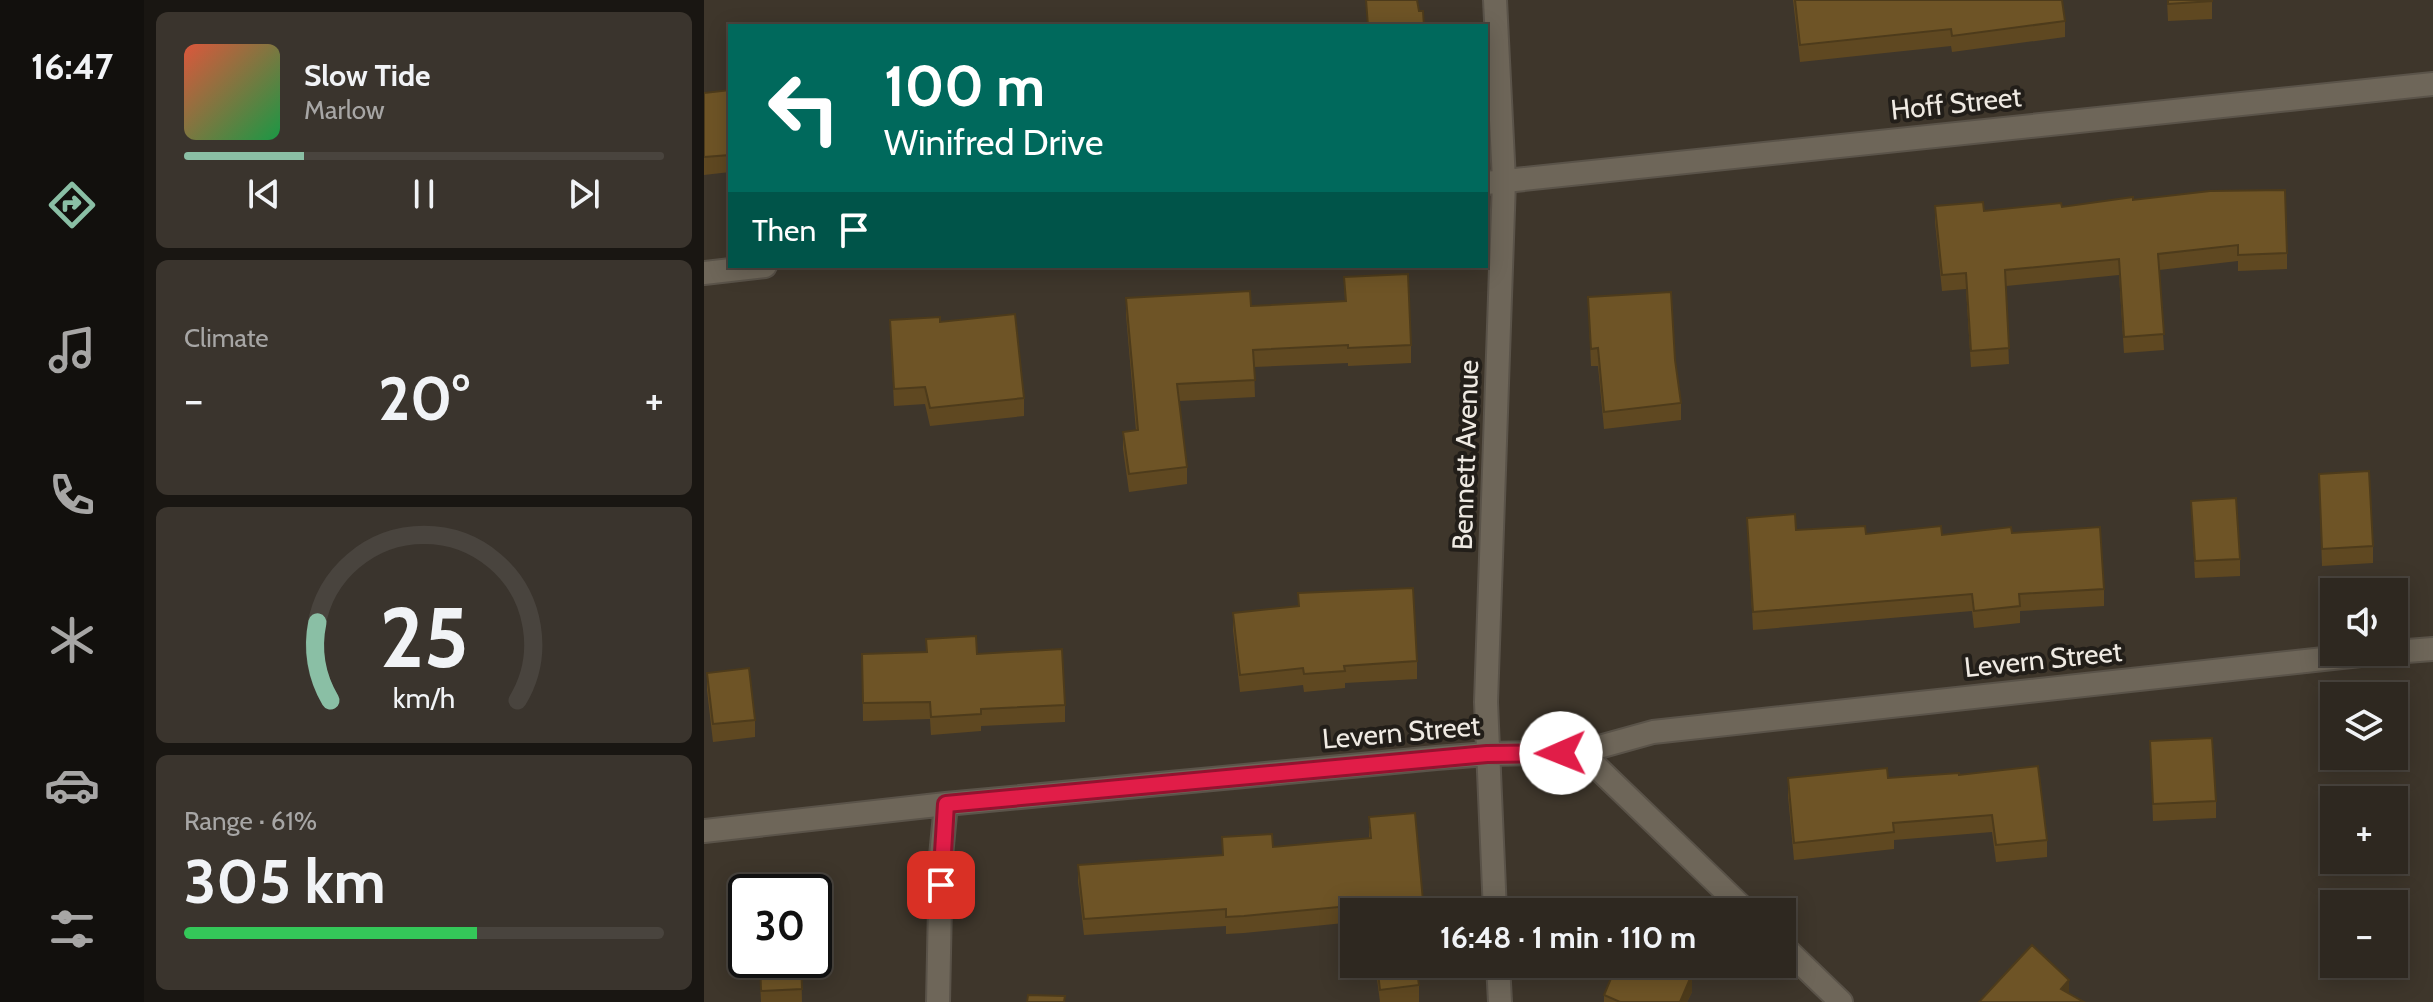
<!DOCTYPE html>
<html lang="en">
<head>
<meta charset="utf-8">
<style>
  body { margin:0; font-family:Cabin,sans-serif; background:#3a342d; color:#f1f3f6; height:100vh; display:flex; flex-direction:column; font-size:30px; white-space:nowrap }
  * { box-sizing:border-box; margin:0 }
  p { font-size:26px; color:#a7a6a5 }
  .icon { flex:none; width:44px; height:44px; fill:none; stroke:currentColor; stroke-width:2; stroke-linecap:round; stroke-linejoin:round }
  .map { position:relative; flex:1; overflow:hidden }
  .details { display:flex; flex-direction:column; gap:12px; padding:12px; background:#191612; width:560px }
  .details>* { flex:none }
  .banner { position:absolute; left:24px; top:24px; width:760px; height:244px; border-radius:0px; box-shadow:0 4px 20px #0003,0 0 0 2px #49443e; background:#00695c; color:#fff; overflow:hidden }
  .tools { position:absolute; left:1616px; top:578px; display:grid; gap:16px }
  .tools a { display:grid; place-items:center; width:88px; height:88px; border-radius:0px; background:#2e2820; box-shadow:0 4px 20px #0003,0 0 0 2px #49443e; font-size:40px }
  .speed { position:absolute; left:24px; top:874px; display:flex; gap:16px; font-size:40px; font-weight:700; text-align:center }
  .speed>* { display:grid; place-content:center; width:104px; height:104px; border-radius:50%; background:#2e2820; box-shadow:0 4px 20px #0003,0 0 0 2px #49443e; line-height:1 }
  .speed .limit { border:4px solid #111; border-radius:12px; background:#fff; color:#111 }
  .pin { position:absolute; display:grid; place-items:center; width:68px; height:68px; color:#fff; margin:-34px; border-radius:16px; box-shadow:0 4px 12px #0006 }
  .me { position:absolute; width:88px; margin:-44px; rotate:269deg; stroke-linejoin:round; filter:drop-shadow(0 0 6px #0008) }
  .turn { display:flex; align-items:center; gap:28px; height:168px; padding:0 24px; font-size:36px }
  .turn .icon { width:104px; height:104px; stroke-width:2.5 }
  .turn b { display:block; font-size:56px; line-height:68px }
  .then { display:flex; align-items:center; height:76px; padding:0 24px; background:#0003; gap:16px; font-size:30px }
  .big { font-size:60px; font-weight:800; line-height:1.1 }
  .details .widget { flex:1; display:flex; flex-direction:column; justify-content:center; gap:12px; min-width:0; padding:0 28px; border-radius:12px; background:#3a342d }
  .details .dial { align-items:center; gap:0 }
  .dial svg { height:208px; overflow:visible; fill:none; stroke:#49443e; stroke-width:7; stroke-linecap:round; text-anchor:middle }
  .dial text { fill:#f1f3f6; stroke:none }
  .song { display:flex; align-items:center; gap:24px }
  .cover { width:96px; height:96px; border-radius:12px; background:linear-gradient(135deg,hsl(10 70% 55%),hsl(140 70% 35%)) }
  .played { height:8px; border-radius:4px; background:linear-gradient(90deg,#8abfa5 25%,#49443e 25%) }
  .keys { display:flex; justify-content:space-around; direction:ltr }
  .heat { display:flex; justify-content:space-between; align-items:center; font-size:44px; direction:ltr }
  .charge { height:12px; border-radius:6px; background:linear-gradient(90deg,#34c759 61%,#49443e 0) }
  .trip { position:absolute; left:636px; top:898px; width:456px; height:80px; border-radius:0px; background:#2e2820; box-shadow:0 4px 20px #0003,0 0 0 2px #49443e; font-weight:800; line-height:80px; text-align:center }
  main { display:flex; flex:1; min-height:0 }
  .dock { display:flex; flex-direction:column; width:144px; justify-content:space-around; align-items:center; background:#12100d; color:#a7a6a5 }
  .dock .icon { width:56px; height:56px }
  .dock .on { color:#8abfa5 }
  .dock b { font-size:36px; color:#f1f3f6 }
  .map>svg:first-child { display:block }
</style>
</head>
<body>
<main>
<nav class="dock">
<b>16:47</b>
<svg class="icon on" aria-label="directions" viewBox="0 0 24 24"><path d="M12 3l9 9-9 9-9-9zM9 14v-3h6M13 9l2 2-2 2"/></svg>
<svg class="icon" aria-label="music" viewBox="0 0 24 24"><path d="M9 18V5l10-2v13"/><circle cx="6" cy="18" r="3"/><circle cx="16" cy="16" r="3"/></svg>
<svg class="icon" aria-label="phone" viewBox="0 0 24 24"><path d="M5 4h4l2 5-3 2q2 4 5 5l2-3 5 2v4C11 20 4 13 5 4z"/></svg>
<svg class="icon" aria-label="climate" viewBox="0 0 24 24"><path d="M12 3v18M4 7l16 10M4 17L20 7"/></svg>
<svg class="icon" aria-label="car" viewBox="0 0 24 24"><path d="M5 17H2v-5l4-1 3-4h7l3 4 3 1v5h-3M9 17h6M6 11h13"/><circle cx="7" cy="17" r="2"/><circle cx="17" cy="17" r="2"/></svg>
<svg class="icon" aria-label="filters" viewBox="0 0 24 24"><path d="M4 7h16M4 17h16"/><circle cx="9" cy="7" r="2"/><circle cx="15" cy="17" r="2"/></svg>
</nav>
<section class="details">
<div class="widget">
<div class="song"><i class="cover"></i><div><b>Slow Tide</b><p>Marlow</p></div></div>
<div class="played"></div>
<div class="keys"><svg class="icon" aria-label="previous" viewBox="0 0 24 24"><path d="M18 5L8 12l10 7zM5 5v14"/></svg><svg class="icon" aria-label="pause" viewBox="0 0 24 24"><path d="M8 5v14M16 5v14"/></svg><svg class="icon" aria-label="next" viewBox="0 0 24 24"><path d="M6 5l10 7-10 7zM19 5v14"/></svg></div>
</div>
<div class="widget"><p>Climate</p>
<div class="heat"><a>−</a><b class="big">20°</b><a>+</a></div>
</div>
<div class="widget dial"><svg viewBox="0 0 100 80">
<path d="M14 69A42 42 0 1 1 86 69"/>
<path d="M14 69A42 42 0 0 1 9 39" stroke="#8abfa5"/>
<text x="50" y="56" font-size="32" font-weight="700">25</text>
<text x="50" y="72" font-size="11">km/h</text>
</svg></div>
<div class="widget"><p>Range · 61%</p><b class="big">305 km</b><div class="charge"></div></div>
</section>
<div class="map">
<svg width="1729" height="1002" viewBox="0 0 1729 1002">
  <rect width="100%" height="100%" fill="#3e362b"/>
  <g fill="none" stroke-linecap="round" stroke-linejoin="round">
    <g stroke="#5a5349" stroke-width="26">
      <path id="minor" d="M791,0L800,181L782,702L791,912
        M782,183L1729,84
        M0,273L61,266
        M1690,652L1729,649
        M877,752L1043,912
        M0,831L242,804L732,758L783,754L877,752L949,732L1684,652
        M1078,945L1137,1002
        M794,964L796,1002
        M234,1002L237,856L242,804"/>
    </g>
    <use href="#minor" stroke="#6e6659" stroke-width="22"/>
  </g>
  <path fill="#5f4821" d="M1089,0H1358L1361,21V37L1248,52L1247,46L1096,62Z
    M1463,0H1508V19L1464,21Z
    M26,90V172L0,175V93Z
    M1429,200L1583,253V269L1534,271V261L1455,270L1460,350L1420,353L1415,275L1302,286L1305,364L1267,367L1262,289L1238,291L1231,222V206L1280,211L1358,207Z
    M640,277L707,345V363L644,366V363L550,367L551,397L475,401L483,467V484L425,492L419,449V432L432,431L422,315V298L547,306L641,301Z
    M884,297L971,360L977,403V420L900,429L894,366H887Z
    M186,320L236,322L320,398V416L226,426L221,404L190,406Z
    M1615,474L1669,546V563L1618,566Z
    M1487,501L1536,559V576L1491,578Z
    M1043,518L1092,530L1162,534L1238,535L1308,533L1400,589V606L1316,611V623L1270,628L1268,611L1049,630Z
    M594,593L713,661V679L641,683V688L600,692L599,685L536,692L529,630V613L594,606Z
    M222,639L273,654L361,705V722L277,726V731L227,735L226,719L159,721L158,654L222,652Z
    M3,673L51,720V737L9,742L3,690Z
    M1446,741L1512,801V818L1449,821Z
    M1255,775L1343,840V857L1292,862L1288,832L1190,840V849L1090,860L1084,796V778H1184Z
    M665,817L720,912H650V922L540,933L522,934V926L380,935L374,881V865L518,855V837L569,847L665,838Z
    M55,960H97L98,1002H57Z
    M671,964H712L715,985V1002H676Z
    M988,992L983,1002H900V995Z"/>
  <path fill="#4d3b1b" d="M988,974V992L983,1002H976Z
    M1365,980V997L1357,989Z"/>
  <path fill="#6e5426" stroke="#4d3b1b" stroke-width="2" d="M662,0H713L715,11H719L720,26H664Z
    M1091,0H1358L1361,21L1248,36L1247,29L1096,45Z
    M1464,0H1508V1L1464,4Z
    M26,90V155L0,157V93Z
    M1581,190L1583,253L1534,255V245L1454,254L1460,334L1420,337L1415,259L1301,270L1305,348L1267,351L1262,273L1238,275L1231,206L1279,202L1280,211L1357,203L1358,207L1429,197V200L1506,191Z
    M704,274L707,345L644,348V345L549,350L551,380L473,384L483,467L425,474L419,432L434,430L422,298L546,291L547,306L642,301L640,277Z
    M967,292L971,360L977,403L900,412L894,348L887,349L884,297Z
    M311,314L320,398L226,408L221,387L190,389L186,320L236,317V322Z
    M1665,471L1669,546L1618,549L1615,474Z
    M1532,498L1536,559L1491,561L1487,501Z
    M1091,514L1092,530L1161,526L1162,534L1237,526L1238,535L1307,527L1308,533L1396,527L1400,589L1315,594L1316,606L1270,611L1268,594L1049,612L1043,518Z
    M709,588L713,661L640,666L641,671L600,674L599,668L536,675L529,613L595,606L594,593Z
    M272,636L273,654L358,649L361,705L277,709V714L227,717L226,702L159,703L158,654L223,652L222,639Z
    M45,668L51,720L9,724L3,673Z
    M1508,738L1512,801L1449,804L1446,741Z
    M1334,766L1343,840L1292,845L1288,815L1189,823L1190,832L1090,843L1084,778L1183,768L1184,778L1255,773V775Z
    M711,813L720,912H667L666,904L540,916L522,917V909L380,919L374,865L519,855L518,837L568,834L569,847L667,838L665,817Z
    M1328,945L1365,980L1357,989L1380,1002H1275Z
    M56,960H97L98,989L57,991Z
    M673,964H712L715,985L676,990Z
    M913,964H964L988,974L976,1002H916L900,995Z
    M324,995L361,996L360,1002H323Z"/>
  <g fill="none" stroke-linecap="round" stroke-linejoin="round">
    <g stroke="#92132f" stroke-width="20">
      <path id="route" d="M237,885L242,804L783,754L857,753"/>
    </g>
    <use href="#route" stroke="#e11d48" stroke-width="14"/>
  </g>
  <g text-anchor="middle" stroke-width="8" stroke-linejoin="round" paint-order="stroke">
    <g font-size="28" fill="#efeae3" stroke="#221e19">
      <text transform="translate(1252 103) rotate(-6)" y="10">Hoff Street</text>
      <text transform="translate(761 455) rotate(-88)" y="10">Bennett Avenue</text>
      <text transform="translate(1339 659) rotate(-6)" y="10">Levern Street</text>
      <text transform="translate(697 732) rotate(-5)" y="10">Levern Street</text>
    </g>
  </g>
</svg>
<div class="tools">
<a><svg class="icon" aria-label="sound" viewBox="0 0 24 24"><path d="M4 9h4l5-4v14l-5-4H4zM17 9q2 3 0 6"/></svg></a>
<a><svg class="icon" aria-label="layers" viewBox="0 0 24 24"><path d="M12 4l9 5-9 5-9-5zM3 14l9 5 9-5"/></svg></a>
<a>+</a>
<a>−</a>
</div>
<div class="speed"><div class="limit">30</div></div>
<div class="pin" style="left:237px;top:885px;background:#d93025"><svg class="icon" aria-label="arrive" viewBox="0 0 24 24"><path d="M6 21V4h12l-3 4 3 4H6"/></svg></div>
<svg class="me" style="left:857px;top:753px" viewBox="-20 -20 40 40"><circle r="19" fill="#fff"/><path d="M0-13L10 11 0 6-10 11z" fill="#e11d48"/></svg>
<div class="trip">16:48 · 1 min · 110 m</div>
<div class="banner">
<div class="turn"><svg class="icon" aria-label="left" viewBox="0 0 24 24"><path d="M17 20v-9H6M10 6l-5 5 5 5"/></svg><div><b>100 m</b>Winifred Drive</div></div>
<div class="then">Then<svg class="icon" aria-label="arrive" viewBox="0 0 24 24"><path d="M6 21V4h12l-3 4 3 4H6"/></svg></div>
</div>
</div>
</main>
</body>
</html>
